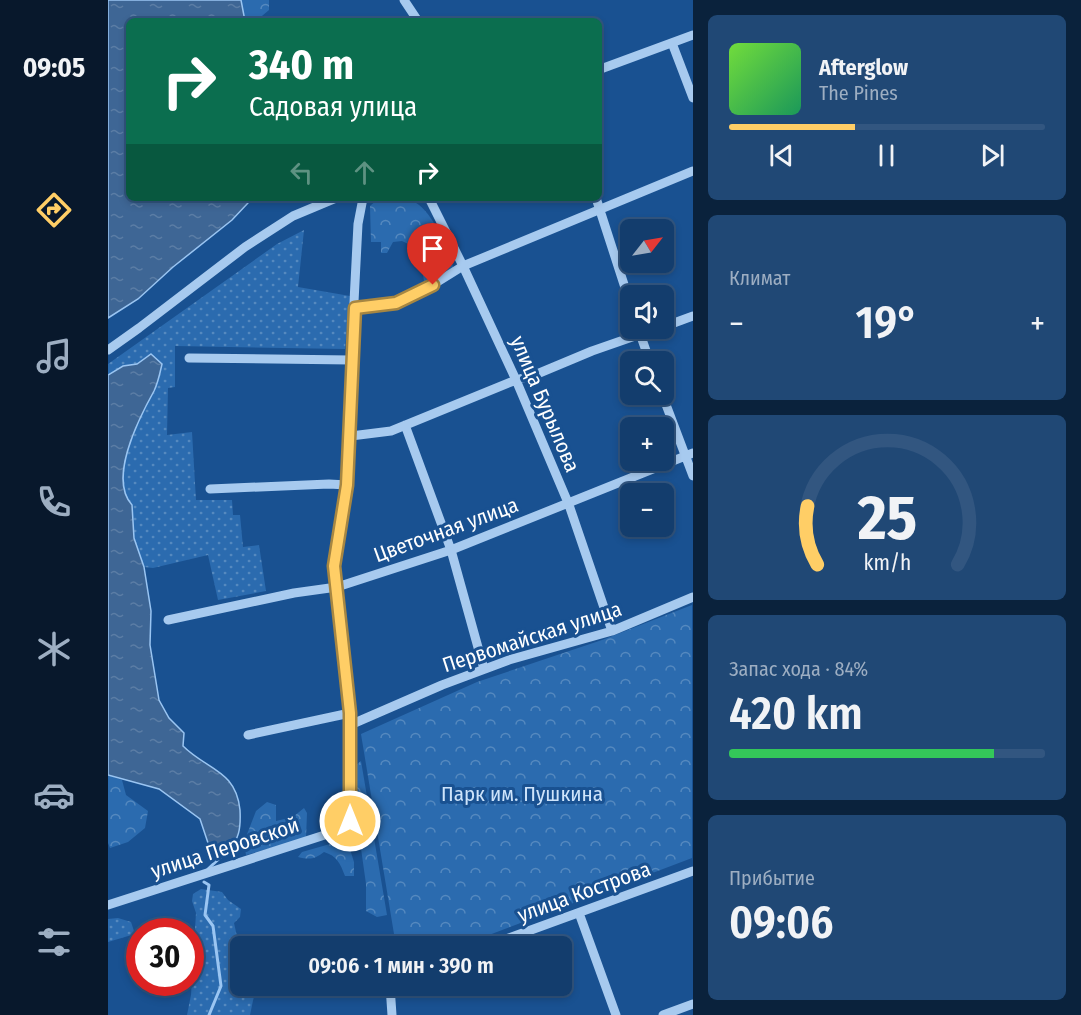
<!DOCTYPE html>
<html lang="ru">
<head>
<meta charset="utf-8">
<style>
  body { margin:0; font-family:"Fira Sans Condensed",sans-serif; background:#204875; color:#f1f3f6; height:100vh; display:flex; flex-direction:column; font-size:22px; white-space:nowrap }
  * { box-sizing:border-box; margin:0 }
  p { font-size:20px; color:#9daec2 }
  .icon { flex:none; width:33px; height:33px; fill:none; stroke:currentColor; stroke-width:2; stroke-linecap:round; stroke-linejoin:round }
  .map { position:relative; flex:1; overflow:hidden }
  .details { display:flex; flex-direction:column; gap:15px; padding:15px; background:#0a223c; width:388px }
  .details>* { flex:none }
  .banner { position:absolute; left:18px; top:18px; width:476px; height:183px; border-radius:9px; box-shadow:0 3px 9px #0003,0 0 0 2px #325680; background:#0b6e4f; color:#fff; overflow:hidden }
  .needle { width:39px; rotate:59deg }
  .buttons { position:absolute; left:512px; top:219px; display:grid; gap:12px }
  .buttons a { display:grid; place-items:center; width:54px; height:54px; border-radius:9px; background:#133d6d; box-shadow:0 3px 9px #0003,0 0 0 2px #325680; font-size:30px }
  .speed { position:absolute; left:18px; top:918px; display:flex; gap:12px; font-size:30px; font-weight:700; text-align:center }
  .speed>* { display:grid; place-content:center; width:78px; height:78px; border-radius:50%; background:#133d6d; box-shadow:0 3px 9px #0003,0 0 0 2px #325680; line-height:1 }
  .speed .limit { border:9px solid #d22; background:#fff; color:#111 }
  .pin { position:absolute; display:grid; place-items:center; width:51px; height:51px; color:#fff; margin:-62px -26px; border-radius:50% 50% 50% 0; rotate:-45deg; box-shadow:0 0 6px #0007 }
  .pin .icon { rotate:45deg }
  .me { position:absolute; width:66px; margin:-33px; rotate:0deg; stroke-linejoin:round; filter:drop-shadow(0 0 4px #0008) }
  .turn { display:flex; align-items:center; gap:21px; height:126px; padding:0 24px; font-size:27px }
  .turn .icon { width:78px; height:78px; stroke-width:2.5 }
  .turn b { display:block; font-size:42px; line-height:51px }
  .lanes { display:flex; align-items:center; height:57px; padding:0 24px; background:#0003; justify-content:center; gap:30px; direction:ltr }
  .lanes .off { opacity:.35 }
  .big { font-size:45px; font-weight:600; line-height:1.1 }
  .details .tile { flex:1; display:flex; flex-direction:column; justify-content:center; gap:9px; min-width:0; padding:0 21px; border-radius:9px; background:#204875 }
  .details .dial { align-items:center; gap:0 }
  .dial svg { height:156px; overflow:visible; fill:none; stroke:#325680; stroke-width:7; stroke-linecap:round; text-anchor:middle }
  .dial text { fill:#f1f3f6; stroke:none }
  .song { display:flex; align-items:center; gap:18px }
  .cover { width:72px; height:72px; border-radius:9px; background:linear-gradient(135deg,hsl(100 70% 55%),hsl(150 70% 35%)) }
  .played { height:6px; border-radius:3px; background:linear-gradient(90deg,#ffce66 40%,#325680 40%) }
  .keys { display:flex; justify-content:space-around; direction:ltr }
  .heat { display:flex; justify-content:space-between; align-items:center; font-size:33px; direction:ltr }
  .charge { height:9px; border-radius:4px; background:linear-gradient(90deg,#34c759 84%,#325680 0) }
  .trip { position:absolute; left:122px; top:936px; width:342px; height:60px; border-radius:9px; background:#133d6d; box-shadow:0 3px 9px #0003,0 0 0 2px #325680; font-weight:600; line-height:60px; text-align:center }
  main { display:flex; flex:1; min-height:0 }
  .tabs { display:flex; flex-direction:column; width:108px; justify-content:space-around; align-items:center; background:#08182c; color:#9daec2 }
  .tabs .icon { width:42px; height:42px }
  .tabs .on { color:#ffce66 }
  .tabs b { font-size:27px; color:#f1f3f6 }
  .map>svg:first-child { display:block }
</style>
</head>
<body>
<main>
<nav class="tabs">
<b>09:05</b>
<svg class="icon on" aria-label="directions" viewBox="0 0 24 24"><path d="M12 3l9 9-9 9-9-9zM9 14v-3h6M13 9l2 2-2 2"/></svg>
<svg class="icon" aria-label="music" viewBox="0 0 24 24"><path d="M9 18V5l10-2v13"/><circle cx="6" cy="18" r="3"/><circle cx="16" cy="16" r="3"/></svg>
<svg class="icon" aria-label="phone" viewBox="0 0 24 24"><path d="M5 4h4l2 5-3 2q2 4 5 5l2-3 5 2v4C11 20 4 13 5 4z"/></svg>
<svg class="icon" aria-label="climate" viewBox="0 0 24 24"><path d="M12 3v18M4 7l16 10M4 17L20 7"/></svg>
<svg class="icon" aria-label="car" viewBox="0 0 24 24"><path d="M5 17H2v-5l4-1 3-4h7l3 4 3 1v5h-3M9 17h6M6 11h13"/><circle cx="7" cy="17" r="2"/><circle cx="17" cy="17" r="2"/></svg>
<svg class="icon" aria-label="filters" viewBox="0 0 24 24"><path d="M4 7h16M4 17h16"/><circle cx="9" cy="7" r="2"/><circle cx="15" cy="17" r="2"/></svg>
</nav>
<div class="map">
<svg width="585" height="1015" viewBox="0 0 585 1015">
  <defs>
    <pattern id="grass-dots" width="8" height="8" patternUnits="userSpaceOnUse" patternTransform="scale(1.5)"><rect width="8" height="8" fill="#2b6baf"/><path d="M2 2h.1M6 6h.1" fill="none" stroke="#5589bf" stroke-width="1.8" stroke-linecap="round"/></pattern>
    <pattern id="forest-crowns" width="20" height="18" patternUnits="userSpaceOnUse" patternTransform="scale(1.5)"><rect width="20" height="18" fill="#2b6baf"/><path d="M2 6a3 3 0 1 1 6 0M12 15a3 3 0 1 1 6 0" fill="none" stroke="#5589bf"/></pattern>
    <pattern id="water-ripples" width="26" height="14" patternUnits="userSpaceOnUse" patternTransform="scale(1.5)"><rect width="26" height="14" fill="#3e6695"/><path d="M2 4q2-2 4 0t4 0M15 11q2-2 4 0t4 0" fill="none" stroke="#5b7da5"/></pattern>
  </defs>
  <rect width="100%" height="100%" fill="#195191"/>
  <path fill="url(#grass-dots)" d="M196,230L190,287L242,296L237,349L67,346V387L60,388L59,435L84,432L88,500H124L125,515H132L135,547L151,545L158,591L110,600L100,555L45,568L36,567L26,538L24,505C0,482 24,432 36,406C39,401 44,396 46,390C49,381 44,364 43,354L29,364L15,366L0,375V364L169,244Z
    M93,889L114,892L120,900L133,909L132,917L126,923L132,950V986H148L142,1015H79L83,995L88,913L84,901L85,894Z
    M10,918L23,922L27,934L0,942V919Z"/>
  <path fill="url(#forest-crowns)" d="M133,0H161V10L148,21H137Z
    M271,198C279,198 291,196 300,199C325,207 337,246 346,269L335,278L316,281L311,249L294,241L285,242L279,253H273V242H263L262,206Z
    M584,605V858L352,946H288L253,734L369,682L494,640Z
    M253,761L279,915L269,917L258,911V884L250,827L248,765Z
    M0,775L14,780L18,795L40,811L37,828L20,842L2,848L0,843Z
    M159,802L168,805V821L185,817L196,808L199,813L198,838L138,855L136,842L148,811Z
    M229,842L240,843L246,862V876H237C232,863 229,856 216,852C207,859 202,860 190,857L194,852Z"/>
  <path fill="url(#water-ripples)" stroke="#9ac5f2" stroke-width="1.5" d="M0,0H133L137,21H21V198H140V203L124,220L65,267L30,299L0,318Z
    M43,354L54,364C52,373 50,383 46,391C31,418 0,479 24,505L26,538L36,567L43,611L42,645L51,700L61,718L76,733L75,746C99,770 128,770 132,810C133,830 131,837 120,854L102,849L92,819L51,789L0,775V375L15,366L29,364Z"/>
  <g fill="none" stroke-linecap="round" stroke-linejoin="round">
    <path stroke="#9ac5f2" stroke-width="3" d="M100,869L115,855V850
      M96,882L101,885L97,915L105,926L113,986L101,1015"/>
    <path stroke="#a7caef" stroke-width="9" d="M296,0L310,21
      M564,43L585,98
      M490,70L585,35
      M321,198L355,266L408,380L461,505L504,631
      M488,198L522,303
      M247,308L288,303L310,294L355,266L585,171
      M555,327L585,316
      M530,328L542,362
      M0,350L31,328L137,247L185,216L228,198
      M81,358L243,360
      M554,394L585,476
      M297,425L343,550L376,669
      M243,436L283,431L408,380L429,374L484,351L550,328
      M102,489L221,484L239,485
      M60,620L186,593L229,587L343,550L585,453
      M242,725L334,685L401,660L504,631L585,597
      M140,735L242,713
      M0,905L229,831L242,821V713L227,566L239,485L243,436V360L250,224L255,198
      M471,913L508,1015
      M379,946L585,871
      M282,986L284,1015
      M555,1015L585,1004"/>
  </g>
  <g fill="none" stroke-linecap="round" stroke-linejoin="round">
    <g stroke="#a68642" stroke-width="15">
      <path id="route" d="M242,821V713L226,566L239,485L247,308L288,303L325,285"/>
    </g>
    <use href="#route" stroke="#ffce66" stroke-width="10"/>
  </g>
  <g text-anchor="middle" stroke-width="6" stroke-linejoin="round" paint-order="stroke">
    <g font-size="21" fill="#fff" stroke="#195191">
      <text transform="translate(437 404) rotate(67)" y="7">улица Бурылова</text>
      <text transform="translate(338 530) rotate(-20)" y="7">Цветочная улица</text>
      <text transform="translate(424 637) rotate(-18)" y="7">Первомайская улица</text>
      <text transform="translate(117 848) rotate(-18)" y="7">улица Перовской</text>
      <text transform="translate(476 892) rotate(-20)" y="7">улица Кострова</text>
    </g>
    <g font-size="21" fill="#cee4fb" stroke="#195191">
      <text x="414" y="801">Парк им. Пушкина</text>
    </g>
  </g>
</svg>
<div class="buttons">
<a><svg class="needle" viewBox="-14 -14 28 28"><path d="M0-13l5 13h-10z" fill="#e53935"/><path d="M0 13l5-13h-10z" fill="#9daec2"/></svg></a>
<a><svg class="icon" aria-label="sound" viewBox="0 0 24 24"><path d="M4 9h4l5-4v14l-5-4H4zM17 9q2 3 0 6"/></svg></a>
<a><svg class="icon" aria-label="search" viewBox="0 0 24 24"><circle cx="10" cy="10" r="6"/><path d="M15 15l6 6"/></svg></a>
<a>+</a>
<a>−</a>
</div>
<div class="speed"><div class="limit">30</div></div>
<div class="pin" style="left:325px;top:285px;background:#d93025"><svg class="icon" aria-label="arrive" viewBox="0 0 24 24"><path d="M6 21V4h12l-3 4 3 4H6"/></svg></div>
<svg class="me" style="left:242px;top:821px" viewBox="-20 -20 40 40"><circle r="17" fill="#ffce66" stroke="#fff" stroke-width="3"/><path d="M0-11L8 9 0 5-8 9z" fill="#fff"/></svg>
<div class="trip">09:06 · 1 мин · 390 m</div>
<div class="banner">
<div class="turn"><svg class="icon" aria-label="right" viewBox="0 0 24 24"><path d="M7 20v-9h11M14 6l5 5-5 5"/></svg><div><b>340 m</b>Садовая улица</div></div>
<div class="lanes"><svg class="icon off" aria-label="left" viewBox="0 0 24 24"><path d="M17 20v-9H6M10 6l-5 5 5 5"/></svg><svg class="icon off" aria-label="ahead" viewBox="0 0 24 24"><path d="M12 20V5M6 11l6-6 6 6"/></svg><svg class="icon" aria-label="right" viewBox="0 0 24 24"><path d="M7 20v-9h11M14 6l5 5-5 5"/></svg></div>
</div>
</div>
<section class="details">
<div class="tile">
<div class="song"><i class="cover"></i><div><b>Afterglow</b><p>The Pines</p></div></div>
<div class="played"></div>
<div class="keys"><svg class="icon" aria-label="previous" viewBox="0 0 24 24"><path d="M18 5L8 12l10 7zM5 5v14"/></svg><svg class="icon" aria-label="pause" viewBox="0 0 24 24"><path d="M8 5v14M16 5v14"/></svg><svg class="icon" aria-label="next" viewBox="0 0 24 24"><path d="M6 5l10 7-10 7zM19 5v14"/></svg></div>
</div>
<div class="tile"><p>Климат</p>
<div class="heat"><a>−</a><b class="big">19°</b><a>+</a></div>
</div>
<div class="tile dial"><svg viewBox="0 0 100 80">
<path d="M14 69A42 42 0 1 1 86 69"/>
<path d="M14 69A42 42 0 0 1 9 39" stroke="#ffce66"/>
<text x="50" y="56" font-size="32" font-weight="700">25</text>
<text x="50" y="72" font-size="11">km/h</text>
</svg></div>
<div class="tile"><p>Запас хода · 84%</p><b class="big">420 km</b><div class="charge"></div></div>
<div class="tile"><p>Прибытие</p><b class="big">09:06</b></div>
</section>
</main>
</body>
</html>
